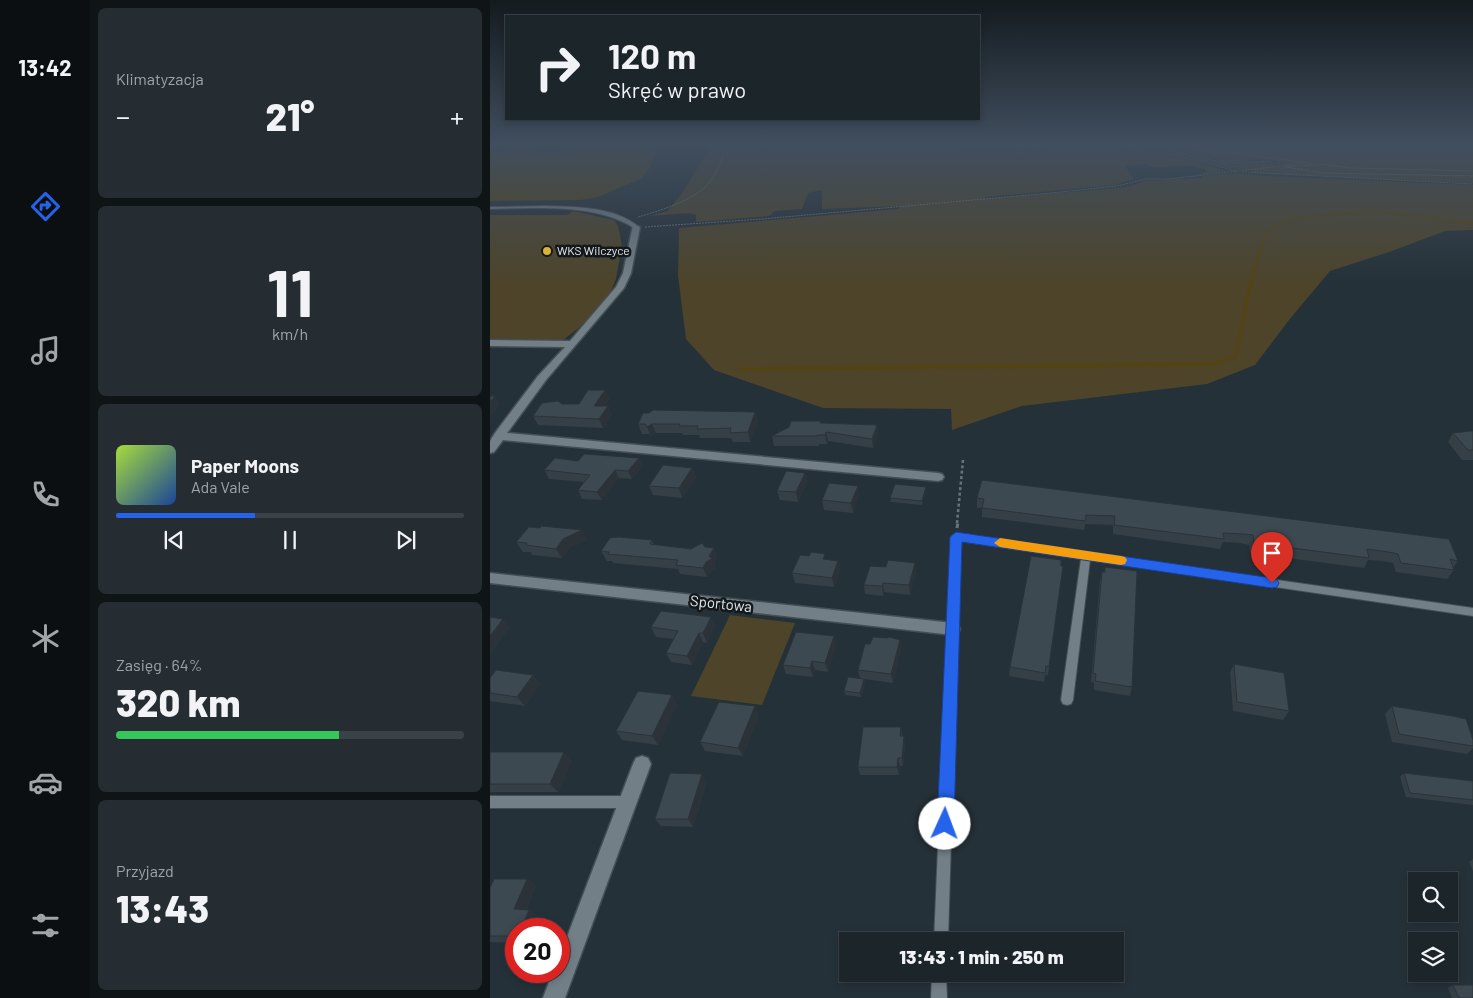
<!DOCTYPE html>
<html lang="pl">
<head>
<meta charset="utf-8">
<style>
  body { margin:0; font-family:Barlow,sans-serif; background:#252d32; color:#f1f3f6; height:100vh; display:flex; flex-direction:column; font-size:19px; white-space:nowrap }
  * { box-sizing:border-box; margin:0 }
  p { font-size:16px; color:#a0a5a8 }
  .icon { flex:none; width:28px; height:28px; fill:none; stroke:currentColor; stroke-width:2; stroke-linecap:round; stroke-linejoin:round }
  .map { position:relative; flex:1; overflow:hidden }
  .side { display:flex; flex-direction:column; gap:8px; padding:8px; background:#0f1417; width:400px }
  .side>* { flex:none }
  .hud { position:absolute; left:15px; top:15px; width:475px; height:105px; border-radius:0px; box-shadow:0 2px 8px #0003,0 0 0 1px #3a4247; background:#1c252a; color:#f1f3f6; overflow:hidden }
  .controls { position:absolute; left:918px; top:872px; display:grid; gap:10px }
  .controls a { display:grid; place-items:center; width:50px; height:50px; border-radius:0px; background:#1c252a; box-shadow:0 2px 8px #0003,0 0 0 1px #3a4247; font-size:25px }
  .speed { position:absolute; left:15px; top:918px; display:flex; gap:10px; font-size:25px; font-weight:700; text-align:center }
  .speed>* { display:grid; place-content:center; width:65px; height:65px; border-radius:50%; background:#1c252a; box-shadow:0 2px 8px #0003,0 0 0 1px #3a4247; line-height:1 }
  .speed .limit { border:8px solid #d22; background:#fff; color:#111 }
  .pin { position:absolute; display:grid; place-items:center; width:42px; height:42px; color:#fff; margin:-51px -21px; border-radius:50% 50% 50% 0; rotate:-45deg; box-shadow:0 0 5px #0007 }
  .pin .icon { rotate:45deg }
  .me { position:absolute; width:55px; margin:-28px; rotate:2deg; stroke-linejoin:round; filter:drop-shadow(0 0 4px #0008) }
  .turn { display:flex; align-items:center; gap:18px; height:105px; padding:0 20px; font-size:22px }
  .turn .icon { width:65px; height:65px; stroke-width:2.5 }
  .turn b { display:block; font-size:35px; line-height:42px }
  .big { font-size:38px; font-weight:800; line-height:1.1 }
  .side .card { flex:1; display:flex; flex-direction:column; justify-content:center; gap:8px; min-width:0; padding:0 18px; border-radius:8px; background:#252d32 }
  .side .dial { align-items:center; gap:0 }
  .dial b { font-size:65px; line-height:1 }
  .song { display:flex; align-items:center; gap:15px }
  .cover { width:60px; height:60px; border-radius:8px; background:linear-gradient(135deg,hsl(80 70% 55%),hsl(220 70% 35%)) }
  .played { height:5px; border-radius:2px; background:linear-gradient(90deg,#2563eb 40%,#3a4247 40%) }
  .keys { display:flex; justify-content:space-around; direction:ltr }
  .heat { display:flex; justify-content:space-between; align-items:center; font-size:28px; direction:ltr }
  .charge { height:8px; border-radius:4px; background:linear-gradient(90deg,#34c759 64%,#3a4247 0) }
  .trip { position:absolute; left:349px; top:932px; width:285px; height:50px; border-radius:0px; background:#1c252a; box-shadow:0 2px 8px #0003,0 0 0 1px #3a4247; font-weight:800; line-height:50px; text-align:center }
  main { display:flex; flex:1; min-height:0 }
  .tab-bar { display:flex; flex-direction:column; width:90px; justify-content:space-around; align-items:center; background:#0b0f11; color:#a0a5a8 }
  .tab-bar .icon { width:35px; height:35px }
  .tab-bar .on { color:#2563eb }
  .tab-bar b { font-size:22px; color:#f1f3f6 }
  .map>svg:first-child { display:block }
</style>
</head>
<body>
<main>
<nav class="tab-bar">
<b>13:42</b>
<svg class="icon on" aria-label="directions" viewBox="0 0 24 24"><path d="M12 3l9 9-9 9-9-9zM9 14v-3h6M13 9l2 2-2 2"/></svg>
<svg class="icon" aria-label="music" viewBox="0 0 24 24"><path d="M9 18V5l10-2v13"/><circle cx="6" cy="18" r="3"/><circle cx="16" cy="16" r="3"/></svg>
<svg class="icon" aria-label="phone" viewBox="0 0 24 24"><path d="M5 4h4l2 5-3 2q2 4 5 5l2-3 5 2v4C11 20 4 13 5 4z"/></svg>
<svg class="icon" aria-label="climate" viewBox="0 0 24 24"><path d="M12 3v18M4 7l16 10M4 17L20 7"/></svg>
<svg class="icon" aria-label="car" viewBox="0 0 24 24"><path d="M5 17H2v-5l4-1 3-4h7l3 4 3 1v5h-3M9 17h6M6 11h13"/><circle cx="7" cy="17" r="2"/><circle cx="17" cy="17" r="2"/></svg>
<svg class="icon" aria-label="filters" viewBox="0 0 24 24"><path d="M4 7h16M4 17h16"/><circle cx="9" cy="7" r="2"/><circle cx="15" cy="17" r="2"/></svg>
</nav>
<section class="side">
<div class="card"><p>Klimatyzacja</p>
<div class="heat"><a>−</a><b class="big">21°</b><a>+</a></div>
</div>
<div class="card dial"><b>11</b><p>km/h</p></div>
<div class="card">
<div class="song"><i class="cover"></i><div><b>Paper Moons</b><p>Ada Vale</p></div></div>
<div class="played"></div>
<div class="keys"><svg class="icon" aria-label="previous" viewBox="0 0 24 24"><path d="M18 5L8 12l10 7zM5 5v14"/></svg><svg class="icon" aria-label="pause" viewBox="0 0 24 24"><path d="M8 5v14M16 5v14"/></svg><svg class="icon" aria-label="next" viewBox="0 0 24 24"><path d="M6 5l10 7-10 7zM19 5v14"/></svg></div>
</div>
<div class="card"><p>Zasięg · 64%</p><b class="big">320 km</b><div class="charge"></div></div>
<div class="card"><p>Przyjazd</p><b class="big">13:43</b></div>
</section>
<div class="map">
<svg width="983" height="998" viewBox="0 0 983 998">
  <rect width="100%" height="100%" fill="#253138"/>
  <path fill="#4d442a" d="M222,144H457L626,150L687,157L738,171L708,175L718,171L705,166L665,167L655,164L635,166L644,179L625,185L495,197V199L638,187L655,181L713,178L712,176L747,173L775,176L983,185V230L955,231L902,251L840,271L799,320L765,365L717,384L532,406L462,430L461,409L333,408L224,370L196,339L188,275L189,228L408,209L411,206L332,209V190L318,193L312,209L285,211L279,216L206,222V215L199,213L159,216L178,211L193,192Z
    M487,144L639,146L699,155L741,165L776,162L786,165C762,176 736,167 712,161C638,142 562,148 487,144Z
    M632,144H983V183L764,173L761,171L795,166L785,161L771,159L743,163L684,150Z
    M83,211L124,220L128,226L132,245L126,279L121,291L95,323L72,341L0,340V215H77Z
    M240,615L305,623L272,705L201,696Z"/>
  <path fill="#544414" d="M114,144H170L164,155L160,168L152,178L108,197L90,200L0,201V154L43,148L50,153H64Z"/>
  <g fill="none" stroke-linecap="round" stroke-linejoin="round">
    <path stroke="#544414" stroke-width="2.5" d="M774,240L778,232L799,220L882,211L983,224"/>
    <path stroke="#544414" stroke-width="3" d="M726,363L746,356L759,290L774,238"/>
    <path stroke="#544414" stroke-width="4" d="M251,369L721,364L733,362"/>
    <g stroke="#454e55" stroke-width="2">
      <path id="service" d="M55,206C85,207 124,206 149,227L144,228C106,203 44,208 0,209V207Z
        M466,534L983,608V616L600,560L583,700L581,704L577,705L573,704L571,700L591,559L470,541L458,941H444L461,537L463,535Z
        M0,796H138L142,798L144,802L142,806L138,808H0Z
        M442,974H456L457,998H441Z"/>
    </g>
    <g stroke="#454e55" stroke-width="3">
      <path id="minor" d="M143,225L150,227L141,273L134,288L56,380L17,433L448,473L452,474L454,477L452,480L448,481L13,440L4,452L0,453V441L5,433L48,376L75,347L0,346V340L80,341L126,287L133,273Z
        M0,573L463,623L468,625L470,629L468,633L463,635L0,583Z
        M152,756L158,758L161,764L75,998H53L63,971H69V958L143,764L146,758Z"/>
    </g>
    <path stroke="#69747a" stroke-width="1" stroke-dasharray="2 1" stroke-linecap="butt" d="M0,144H3
      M470,144L639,150L688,156L747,171
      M606,144L678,150L741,164L777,161L790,165
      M686,144L824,164
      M830,164L860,168L983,171
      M795,167L832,173L983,176
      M752,172L983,184
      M148,217C169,211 205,200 219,183C228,172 232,157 238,144
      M155,227L272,219L561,193L627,186L656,179H679L792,166L830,165"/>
    <path stroke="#69747a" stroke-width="2.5" stroke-dasharray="3 2.5" stroke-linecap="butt" d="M467,523L473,460"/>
    <path stroke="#69747a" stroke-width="3" stroke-dasharray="4.5 3" stroke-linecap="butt" d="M467,528L468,522"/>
    <use href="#service" fill="#727f87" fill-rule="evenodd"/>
    <use href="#minor" fill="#727f87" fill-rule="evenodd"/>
  </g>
  <path fill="#343f46" d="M115,390L119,399L114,406H118L122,415L113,428L48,425L43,416L72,404H89Z
    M265,412L268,421L260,442H243L241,438H210L209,435H193L192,433H166L161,437L159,434H152L148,424Z
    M331,421V423L387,425L388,434L383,448L338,441L337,444H329V446H284L282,436Z
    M983,431V460H972L958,442L963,433Z
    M149,458L153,466L142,479L129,478L112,500L92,499L88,490L94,482L59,479L54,470L88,461Z
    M202,468L206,477L192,498L163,495L159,486Z
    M315,473L317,482L308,502L290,500L287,491Z
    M492,480L968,561L963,568L964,570L957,579L906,572L903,563L893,561L878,560L874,568L760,553L759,545L750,543L733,542L730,549L623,534V525L595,524L594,530L492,517V508H487V498Z
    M436,487V491L432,505L401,502L400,498Z
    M369,495L363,513L334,510L332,500Z
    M92,530L97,540L79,548L72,558L42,555L41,552H33L26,542Z
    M162,540L164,545L201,549L215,547L224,548L227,557L224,564L226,569L220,572L217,577L190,574L188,569L123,563L122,561H117L111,551Z
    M337,560L350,570L344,587L305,583L302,573Z
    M571,566H573L558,675H555L554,682L519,676L520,667Z
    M615,567L642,687L640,696L604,690V683L601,682L610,581L612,572H614Z
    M426,572L420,595L394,592L393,596L375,594L374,585Z
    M225,626L217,643L213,642L202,665L181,662L176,653L184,639L166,637L161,627Z
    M344,636L346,645L338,672L325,670L323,677L296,674L293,665Z
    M410,640L411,649L403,683L374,679L375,683L371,697L355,695L354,691L370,678L368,670L380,644Z
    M744,664L799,711L793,720L743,711L740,673Z
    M43,675L50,684L35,706L0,701V678Z
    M182,695L187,704L168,745L132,740L126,731Z
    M902,706L983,740V748L977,754L902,742L895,714Z
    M269,715L253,756L215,751L210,742Z
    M411,727L412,736H414L415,744L413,766H410L409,775H370L368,767Z
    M0,752L82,761L68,792H0Z
    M914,773L983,781V805L916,797L910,777Z
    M212,774L217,782L203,827L171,826L165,819Z
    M983,859V871L979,862Z
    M37,879L46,886L36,910L48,916L43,929H26V943L0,942V888Z
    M963,985L983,998H962L958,988Z"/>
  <path fill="#2b3339" d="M115,390L119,399L108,415L104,406Z
    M5,396L10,405L0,418V402Z
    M118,406L122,415L113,428L109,419Z
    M265,412L268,421L260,442L258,432Z
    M162,424L166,433L161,437L157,427Z
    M387,425L388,434L383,448L382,439Z
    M336,432L338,441L337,444L335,435Z
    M149,458L153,466L142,479L138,471Z
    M202,468L206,477L192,498L189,488Z
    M125,470L129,478L112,500L107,492Z
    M315,473L317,482L308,502L306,492Z
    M368,486L369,495L363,513L361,503Z
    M436,487V491L432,505V501Z
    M92,530L97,540L79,548L72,558L66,549L73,539Z
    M224,548L227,557L224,564L226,569L220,572L217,577L213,568Z
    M348,561L350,570L344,587L342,578Z
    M425,563L426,572L420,595L419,585Z
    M393,583L394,592L393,596L392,586Z
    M221,617L225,626L217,643L213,633Z
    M13,619L20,628L0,655V636Z
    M209,633L213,642L202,665L197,656Z
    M344,636L346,645L338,672L335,663Z
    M410,640L411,649L403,683L401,674Z
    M322,661L325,670L323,677L320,668Z
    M43,675L50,684L35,706L27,697Z
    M374,679L375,683L371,697L370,693Z
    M182,695L187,704L168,745L162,736Z
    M265,706L269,715L253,756L248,748Z
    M414,736L415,744L413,766L412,758Z
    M74,752L82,761L68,792L60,784Z
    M408,758L410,766L409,775L407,767Z
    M212,774L217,782L203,827L198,819Z
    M37,879L46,886L33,916L24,909Z
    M39,910L48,916L43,929H31Z"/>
  <path fill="#3d4951" stroke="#2b3339" d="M98,390H115L104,406H118L109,419L43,416L52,403L68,401L72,404H89Z
    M0,396H5L0,402Z
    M163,410L265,412L258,432L240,433L241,428L207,429L208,426H189L190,424H162L157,427L155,424H148L153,413H159Z
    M301,421H331L330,423L387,425L382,439L336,432L335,435H327V436H282L299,427Z
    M981,431H983V450H978L963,433Z
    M94,454L149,458L138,471L125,470L107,492L88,490L100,475L54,470L65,458L88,461Z
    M173,465L202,468L189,488L159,486Z
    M296,471L315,473L306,492L287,491Z
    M492,480L959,539L968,561L960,559L964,570L911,563L908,554L899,552L877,549L879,558L764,543L763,535L753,534L733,533L734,539L624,525L625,516L596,515L595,521L492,508L494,499L487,498Z
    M339,483L368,486L361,503L332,500Z
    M405,484L436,487L432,501L400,498Z
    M51,526L92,530L73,539L66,549L36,545L37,543L26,542L39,527L50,528Z
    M129,537L162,540L160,544L201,549L212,543L215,547L224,548L219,556L222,559L216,562L213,568L186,565L188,560L118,554L119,552L111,551L120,538Z
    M321,552L335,554L333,559L348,561L342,578L302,573L310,555L319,556Z
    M541,556L571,560V566H573L559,666H556L555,673L520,667Z
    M398,560L425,563L419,585L393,583L392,586L374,585L380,566L396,567Z
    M615,567L647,571L642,687L605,681L606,674L603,673L612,572H615Z
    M171,611L221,617L213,633H209L197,656L176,653L188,631L161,627Z
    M0,617L13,619L0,636Z
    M306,632L344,636L335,663L322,661L320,668L293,665Z
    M383,637L397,638L399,637L410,640L401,674L368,670L375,644H380Z
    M744,664L794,673L799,711L747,702Z
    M6,670L43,675L27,697L0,693V678Z
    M358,677L374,679L370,693L354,691Z
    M148,691L182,695L162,736L126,731Z
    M229,702L265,706L248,748L210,742Z
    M902,706L962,716L976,719L983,740V746L909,734Z
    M373,727H411L410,736H414L412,758H408L407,767H368Z
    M0,752H74L60,784H0Z
    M180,773L212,774L198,819H165Z
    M914,773L983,781V800L920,793Z
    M4,879H37L24,909L39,910L31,929H26V936H0V888Z
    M963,985H983V998H969Z"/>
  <linearGradient id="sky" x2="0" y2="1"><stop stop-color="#141b1f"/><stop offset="0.51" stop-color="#404e5e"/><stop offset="1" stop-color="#404e5e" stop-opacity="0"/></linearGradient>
  <rect width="983" height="283" fill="url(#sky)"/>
  <path fill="#2563eb" stroke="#184099" d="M466,532L782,578L787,580L789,583L787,587L782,588L472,542L464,824L461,830L455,833L449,830L447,824L460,537Z"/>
  <path fill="#f59e0b" d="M510,538L631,556L635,557L637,560L635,564L631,565L510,547L504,543Z"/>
  <circle fill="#dab333" stroke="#13181b" stroke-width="2" cx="57" cy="251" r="5"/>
  <g text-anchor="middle" stroke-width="5" stroke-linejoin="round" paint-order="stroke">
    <g font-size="12" fill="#e2e9ee" stroke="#13181b" text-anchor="start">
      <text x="67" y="255">WKS Wilczyce</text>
    </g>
    <g font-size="15" fill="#e2e9ee" stroke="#13181b">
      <text transform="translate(231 604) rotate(6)" y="5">Sportowa</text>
    </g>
  </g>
</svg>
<div class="controls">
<a><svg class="icon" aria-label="search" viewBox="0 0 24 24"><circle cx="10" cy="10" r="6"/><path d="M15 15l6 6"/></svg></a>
<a><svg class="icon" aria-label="layers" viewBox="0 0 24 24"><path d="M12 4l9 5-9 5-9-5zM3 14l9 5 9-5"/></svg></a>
</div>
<div class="speed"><div class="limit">20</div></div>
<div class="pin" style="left:782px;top:583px;background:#d93025"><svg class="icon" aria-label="arrive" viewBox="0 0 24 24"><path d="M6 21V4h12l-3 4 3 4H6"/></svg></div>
<svg class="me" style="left:455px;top:824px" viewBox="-20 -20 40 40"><circle r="19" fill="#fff"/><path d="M0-13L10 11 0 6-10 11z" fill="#2563eb"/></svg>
<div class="trip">13:43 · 1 min · 250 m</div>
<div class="hud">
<div class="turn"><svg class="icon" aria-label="right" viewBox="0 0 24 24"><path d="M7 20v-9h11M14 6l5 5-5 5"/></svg><div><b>120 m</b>Skręć w prawo</div></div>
</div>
</div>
</main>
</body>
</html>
